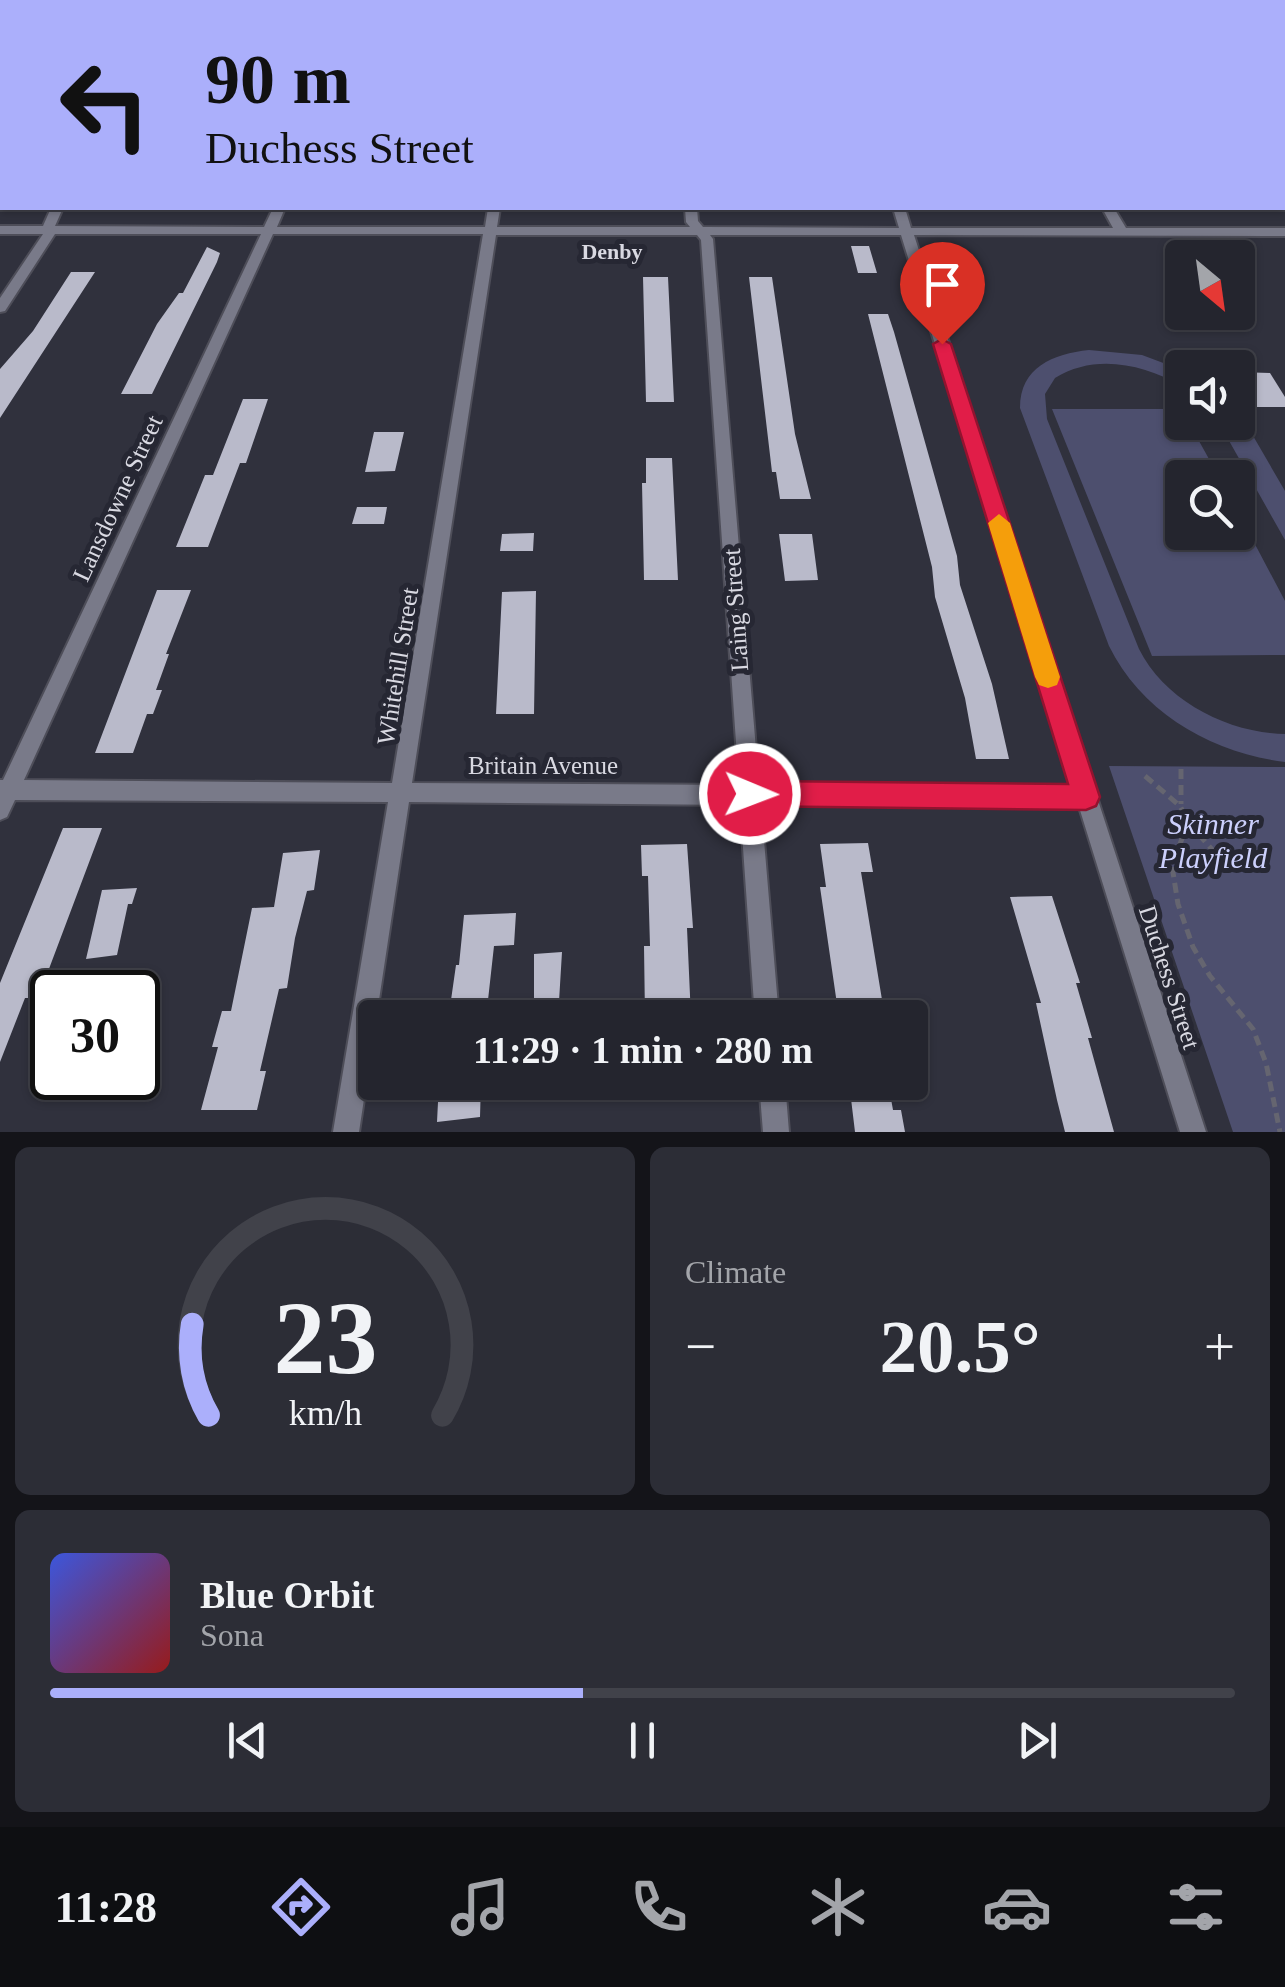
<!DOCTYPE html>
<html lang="en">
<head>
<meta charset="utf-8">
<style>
  body { margin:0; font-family:"Times New Roman",serif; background:#2c2d36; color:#f1f3f6; height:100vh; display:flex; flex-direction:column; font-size:38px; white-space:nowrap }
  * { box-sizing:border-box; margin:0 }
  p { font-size:32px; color:#a3a5aa }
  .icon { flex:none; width:55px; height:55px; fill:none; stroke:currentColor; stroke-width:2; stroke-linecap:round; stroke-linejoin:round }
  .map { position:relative; height:1132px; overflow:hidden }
  .panel { display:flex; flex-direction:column; gap:15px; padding:15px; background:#141419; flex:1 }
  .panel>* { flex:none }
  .guide { position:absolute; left:0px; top:0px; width:1285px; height:210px; box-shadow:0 2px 8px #0004,0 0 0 2px #41424a; background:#abaffb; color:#111; overflow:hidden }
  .needle { width:65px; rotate:151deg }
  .controls { position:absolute; left:1165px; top:240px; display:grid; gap:20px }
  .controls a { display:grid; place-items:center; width:90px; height:90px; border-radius:10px; background:#24252e; box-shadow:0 2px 8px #0004,0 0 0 2px #41424a; font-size:50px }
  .speed { position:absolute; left:30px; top:970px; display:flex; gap:20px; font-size:50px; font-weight:700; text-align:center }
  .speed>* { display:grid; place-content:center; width:130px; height:130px; border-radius:50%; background:#24252e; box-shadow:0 2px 8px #0004,0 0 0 2px #41424a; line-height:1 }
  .speed .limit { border:5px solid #111; border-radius:15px; background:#fff; color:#111 }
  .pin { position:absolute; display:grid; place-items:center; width:85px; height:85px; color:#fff; margin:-102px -42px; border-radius:50% 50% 50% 0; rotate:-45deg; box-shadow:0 0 10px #0007 }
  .pin .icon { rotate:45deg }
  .me { position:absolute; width:110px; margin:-55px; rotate:91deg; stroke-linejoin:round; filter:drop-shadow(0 0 8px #0008) }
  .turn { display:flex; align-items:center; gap:35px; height:210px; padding:0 40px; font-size:45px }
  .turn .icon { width:130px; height:130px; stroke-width:2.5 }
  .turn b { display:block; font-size:70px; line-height:85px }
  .big { font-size:75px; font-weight:700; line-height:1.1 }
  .panel .card { flex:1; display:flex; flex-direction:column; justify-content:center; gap:15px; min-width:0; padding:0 35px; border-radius:15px; background:#2c2d36 }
  .panel .dial { align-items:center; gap:0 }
  .dial svg { height:260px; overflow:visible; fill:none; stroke:#41424a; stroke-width:7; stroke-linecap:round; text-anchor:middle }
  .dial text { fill:#f1f3f6; stroke:none }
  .song { display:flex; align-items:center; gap:30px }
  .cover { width:120px; height:120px; border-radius:15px; background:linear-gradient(135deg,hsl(230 70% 55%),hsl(0 70% 35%)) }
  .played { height:10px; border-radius:5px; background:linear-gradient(90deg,#abaffb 45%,#41424a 45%) }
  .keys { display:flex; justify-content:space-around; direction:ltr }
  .heat { display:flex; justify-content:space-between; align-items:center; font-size:55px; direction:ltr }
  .panel .tiles { flex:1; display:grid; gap:15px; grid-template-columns:1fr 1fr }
  .card:last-child { grid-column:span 2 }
  .trip { position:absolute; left:358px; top:1000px; width:570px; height:100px; border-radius:10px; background:#24252e; box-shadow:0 2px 8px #0004,0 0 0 2px #41424a; font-weight:700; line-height:100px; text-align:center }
  .tabs { display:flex; height:160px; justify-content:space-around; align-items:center; background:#0e0f12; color:#a3a5aa }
  .tabs .icon { width:70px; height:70px }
  .tabs .current { color:#abaffb }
  .tabs b { font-size:45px; color:#f1f3f6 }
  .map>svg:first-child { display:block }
</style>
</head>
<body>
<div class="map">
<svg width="1285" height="1132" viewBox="0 0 1285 1132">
  <rect width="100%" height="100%" fill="#30313d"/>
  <path fill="#4d4f6e" d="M1089,350L1142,355L1182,370V386C1143,364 1095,353 1055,378L1045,394L1047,419L1139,649C1165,701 1228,733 1285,734V762C1212,753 1142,713 1109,646L1020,408C1020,367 1053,354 1089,350Z
    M1052,409H1182V422L1189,423L1219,477L1182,478V532H1238V512L1285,601V655L1152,656Z
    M1238,410L1285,491V540L1219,423L1238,422Z
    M1109,766L1285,767V1132H1233Z"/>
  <path fill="#b9baca" d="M851,246H869L877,273H858Z
    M207,247L220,253L217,262L152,394H121L157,324L179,293H183Z
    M71,272H95L0,418V369L33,331Z
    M643,277H668L674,402H646Z
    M749,277H772L795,434L811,499H780L776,472H772Z
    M868,314H888L894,332L957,556L960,585L992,684L1009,759H976L965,698L935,597L932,567Z
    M1238,372L1270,373L1285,397V407H1248L1238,389Z
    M243,399H268L246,463H240L208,547H176L205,475H213Z
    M374,432H404L395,471L365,472Z
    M646,458H672L678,580H644L642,483H646Z
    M357,507H387L384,524H352Z
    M534,533L533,551H500L502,534Z
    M779,534H812L818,580L785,581Z
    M157,590H191L166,654H169L156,690H162L153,714H147L133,753H95Z
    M536,591L534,714H496L502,592Z
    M63,828H102L38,998H25L0,1062V983Z
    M868,843L873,872H861L885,1018H839L820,887H826L820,844Z
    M687,844L693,928H687L691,1018H645L644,946H650L648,876H642L641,845Z
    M320,850L314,890L307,891L295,938L287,988L279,989L260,1071H266L257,1110H201L218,1047H212L222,1011H231L252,908L274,907L283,853Z
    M137,888L132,904H128L117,955L86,959L102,890Z
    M1052,896L1080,983H1076L1092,1038H1088L1114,1132H1065L1057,1100L1036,1003H1041L1010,897Z
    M516,913L514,945L494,946L488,1000H451L456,965H459L464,915Z
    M562,952L558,1018H534V954Z
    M439,1082H481L480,1117L437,1122Z
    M516,1082H550V1099L516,1101Z
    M849,1082H888L893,1110H901L905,1132H855Z"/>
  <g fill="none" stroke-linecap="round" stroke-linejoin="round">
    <g stroke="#4e4e59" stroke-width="4">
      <path id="minor" d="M523,0H531L532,2H523Z
        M673,0H681L683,2H674Z
        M829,0H837L838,2H829Z
        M985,0H993L995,2H986Z
        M1141,0H1150L1152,2H1142Z
        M0,17H2V23H0Z
        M1282,19H1285V25H1282Z
        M2,47V55L0,56V48Z
        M1282,162H1285V171H1282Z
        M51,208H63L55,226L264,227L273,208H285L277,227H485L488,208H500L497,227H690L686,222L685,208H697L698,221L703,227L899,228L893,208H905L911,228H1113L1102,208H1114L1126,228H1285V236L914,235L1206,1132H1180L1079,807L761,805L779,1018H755L740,805L409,802L359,1132H333L388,802L15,800L7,817L0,820V780H3L261,234H55L5,311L0,312V298L43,234H0V226H43ZM273,234H483L392,783L24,780ZM496,235H697L701,240L739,785L412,783ZM710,235H901L1073,787L759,785L713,239Z
        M759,1082H785L789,1132H763Z"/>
    </g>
    <path stroke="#656570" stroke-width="5" stroke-dasharray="10 6" stroke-linecap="butt" d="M1181,769V804
      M1145,776L1180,806L1188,822L1172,866L1178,904L1193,947L1210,976L1253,1029L1266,1063L1280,1132
      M1188,822L1229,869"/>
    <use href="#minor" fill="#797a89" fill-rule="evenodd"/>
  </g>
  <path fill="#e11d48" stroke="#92132f" stroke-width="2.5" d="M942,339L951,344L1100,797L1096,806L1086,810L750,806L740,803L736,794L740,785L750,781L1068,784L933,344Z"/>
  <path fill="#f59e0b" d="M999,514L1010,523L1060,677L1057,685L1048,688L1039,685L1035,677L988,523Z"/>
  <g text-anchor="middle" stroke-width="10" stroke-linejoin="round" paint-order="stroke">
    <g font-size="22" font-weight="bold" fill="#d9d9e2" stroke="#262733">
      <text x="612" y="259">Denby</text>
    </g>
    <g font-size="25" fill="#d9d9e2" stroke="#262733">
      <text transform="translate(117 498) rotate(-65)" y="9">Lansdowne Street</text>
      <text transform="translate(735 610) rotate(-94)" y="9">Laing Street</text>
      <text transform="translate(397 666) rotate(-81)" y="9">Whitehill Street</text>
      <text x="543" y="774">Britain Avenue</text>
      <text transform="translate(1170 977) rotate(72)" y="9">Duchess Street</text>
    </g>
    <g font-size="30" font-style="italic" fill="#ccd0fc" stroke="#262733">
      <text x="1213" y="834">Skinner<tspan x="1213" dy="34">Playfield</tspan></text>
    </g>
  </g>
</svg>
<div class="controls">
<a><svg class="needle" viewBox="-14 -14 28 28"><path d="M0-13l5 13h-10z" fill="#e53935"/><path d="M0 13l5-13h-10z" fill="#a3a5aa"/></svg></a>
<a><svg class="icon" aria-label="sound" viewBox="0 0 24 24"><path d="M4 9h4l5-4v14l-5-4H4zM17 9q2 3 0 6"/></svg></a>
<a><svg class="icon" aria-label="search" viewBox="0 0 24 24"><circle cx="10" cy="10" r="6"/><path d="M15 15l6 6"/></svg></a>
</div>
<div class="speed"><div class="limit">30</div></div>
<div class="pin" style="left:942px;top:344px;background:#d93025"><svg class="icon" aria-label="arrive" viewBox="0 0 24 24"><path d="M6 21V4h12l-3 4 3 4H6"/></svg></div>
<svg class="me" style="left:750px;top:794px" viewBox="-20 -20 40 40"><circle r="17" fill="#e11d48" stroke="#fff" stroke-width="3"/><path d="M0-11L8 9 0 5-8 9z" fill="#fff"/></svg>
<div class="trip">11:29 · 1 min · 280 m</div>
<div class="guide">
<div class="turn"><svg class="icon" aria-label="left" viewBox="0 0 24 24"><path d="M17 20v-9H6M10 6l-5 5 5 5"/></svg><div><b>90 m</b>Duchess Street</div></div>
</div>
</div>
<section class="panel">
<div class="tiles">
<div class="card dial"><svg viewBox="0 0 100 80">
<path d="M14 69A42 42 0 1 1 86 69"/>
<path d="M14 69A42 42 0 0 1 9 41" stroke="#abaffb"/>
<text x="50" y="56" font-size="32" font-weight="700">23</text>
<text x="50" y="72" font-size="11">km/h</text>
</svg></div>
<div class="card"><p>Climate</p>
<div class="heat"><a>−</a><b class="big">20.5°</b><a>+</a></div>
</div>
<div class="card">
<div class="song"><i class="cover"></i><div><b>Blue Orbit</b><p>Sona</p></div></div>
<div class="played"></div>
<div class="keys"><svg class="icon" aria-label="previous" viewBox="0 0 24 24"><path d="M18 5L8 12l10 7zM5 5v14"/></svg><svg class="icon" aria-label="pause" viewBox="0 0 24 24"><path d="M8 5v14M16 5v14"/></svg><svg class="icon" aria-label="next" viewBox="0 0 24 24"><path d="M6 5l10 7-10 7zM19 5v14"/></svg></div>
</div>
</div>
</section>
<nav class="tabs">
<b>11:28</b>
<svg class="icon current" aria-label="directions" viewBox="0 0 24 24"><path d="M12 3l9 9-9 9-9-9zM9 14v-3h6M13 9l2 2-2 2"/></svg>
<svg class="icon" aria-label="music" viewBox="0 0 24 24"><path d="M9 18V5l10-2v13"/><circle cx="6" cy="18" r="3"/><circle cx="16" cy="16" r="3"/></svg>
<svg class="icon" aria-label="phone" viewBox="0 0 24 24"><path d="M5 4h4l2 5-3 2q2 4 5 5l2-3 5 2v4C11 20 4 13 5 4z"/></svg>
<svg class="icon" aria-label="climate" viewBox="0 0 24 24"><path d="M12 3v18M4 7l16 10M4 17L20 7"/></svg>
<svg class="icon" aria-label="car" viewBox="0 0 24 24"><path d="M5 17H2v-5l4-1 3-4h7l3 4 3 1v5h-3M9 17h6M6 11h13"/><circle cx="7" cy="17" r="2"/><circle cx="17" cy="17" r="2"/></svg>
<svg class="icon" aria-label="filters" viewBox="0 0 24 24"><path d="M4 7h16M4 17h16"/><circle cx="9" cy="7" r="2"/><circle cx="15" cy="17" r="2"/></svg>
</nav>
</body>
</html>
